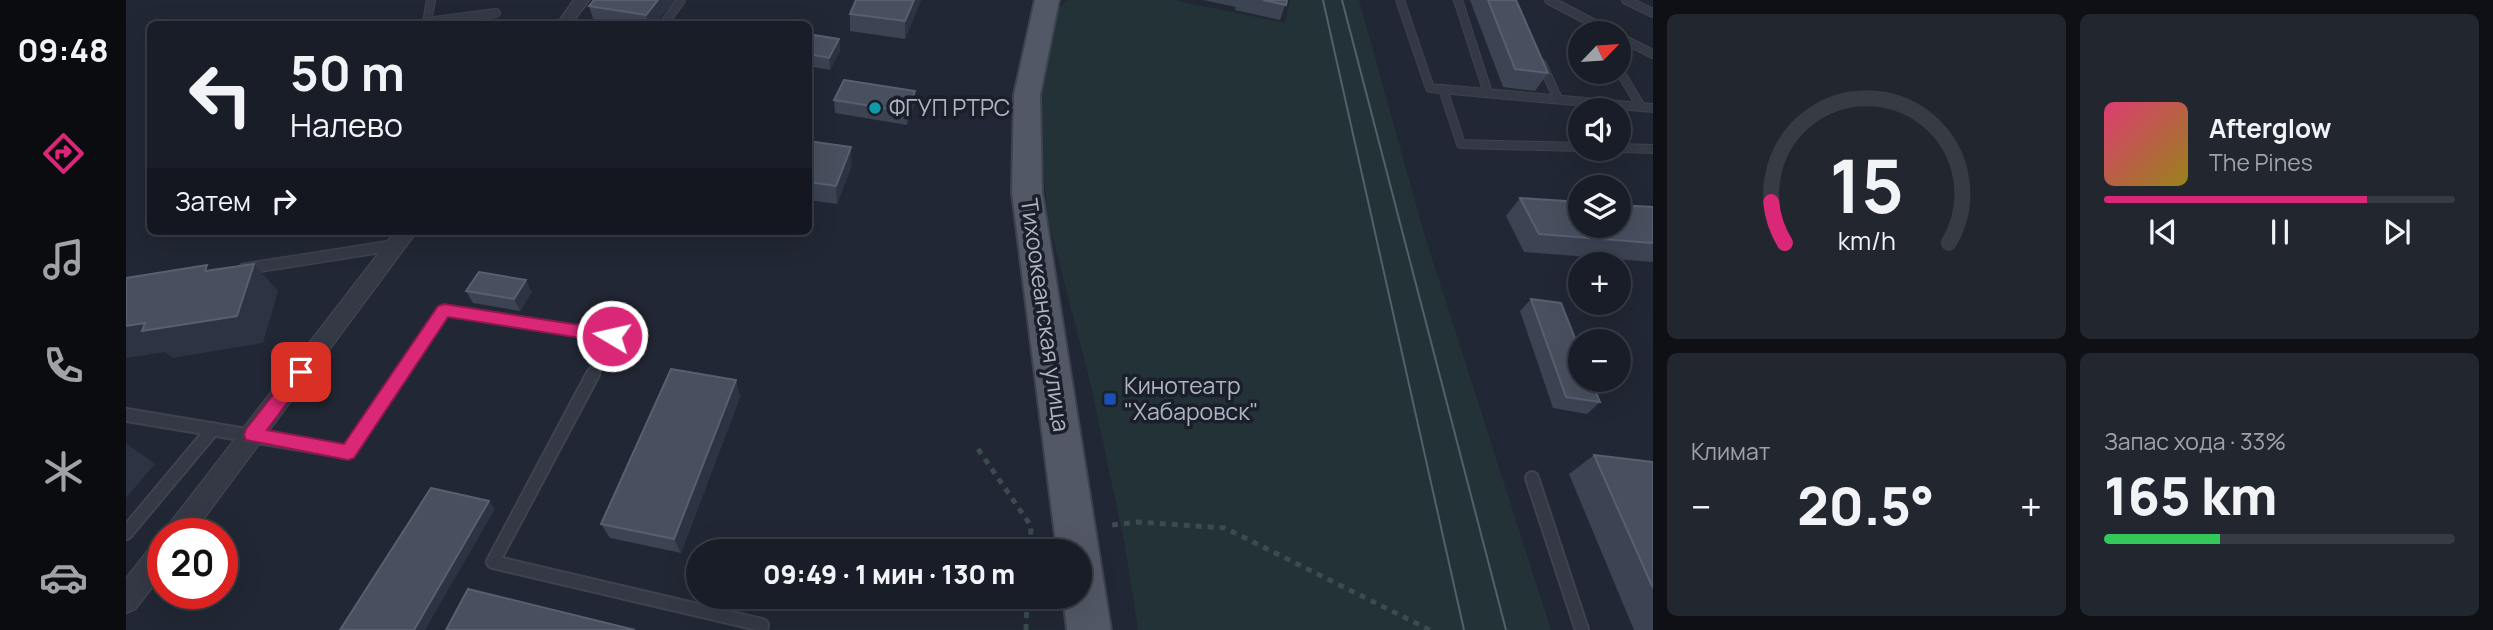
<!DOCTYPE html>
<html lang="ru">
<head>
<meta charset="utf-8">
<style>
  body { margin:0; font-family:Manrope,sans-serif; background:#22262f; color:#f1f3f6; height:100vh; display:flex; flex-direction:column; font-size:26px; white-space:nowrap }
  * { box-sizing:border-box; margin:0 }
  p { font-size:23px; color:#9fa2a7 }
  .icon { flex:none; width:38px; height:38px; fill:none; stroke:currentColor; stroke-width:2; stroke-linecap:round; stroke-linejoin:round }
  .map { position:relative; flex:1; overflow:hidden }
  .side { display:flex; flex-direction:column; gap:14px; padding:14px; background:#0e1015; width:840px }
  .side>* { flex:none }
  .hud { position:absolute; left:21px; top:21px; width:665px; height:214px; border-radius:10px; box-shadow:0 7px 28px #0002,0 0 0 2px #373b44; background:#191d27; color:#f1f3f6; overflow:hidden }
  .needle { width:46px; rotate:65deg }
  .buttons { position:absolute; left:1442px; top:21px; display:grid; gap:14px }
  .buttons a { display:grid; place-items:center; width:63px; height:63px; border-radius:50%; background:#191d27; box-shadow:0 7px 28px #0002,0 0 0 2px #373b44; font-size:35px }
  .speed { position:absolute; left:21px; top:518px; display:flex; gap:14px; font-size:35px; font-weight:700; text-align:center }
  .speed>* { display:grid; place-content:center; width:91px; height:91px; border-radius:50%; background:#191d27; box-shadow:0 7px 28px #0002,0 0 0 2px #373b44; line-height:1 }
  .speed .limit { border:10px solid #d22; background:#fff; color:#111 }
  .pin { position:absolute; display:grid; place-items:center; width:60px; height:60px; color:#fff; margin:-30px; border-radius:14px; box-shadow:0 4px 10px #0006 }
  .me { position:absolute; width:77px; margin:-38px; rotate:279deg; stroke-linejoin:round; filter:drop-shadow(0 0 5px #0008) }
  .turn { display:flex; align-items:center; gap:24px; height:147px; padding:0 28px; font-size:32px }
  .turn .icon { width:91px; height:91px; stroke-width:2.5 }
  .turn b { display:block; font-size:49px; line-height:60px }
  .then { display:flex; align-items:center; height:66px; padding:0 28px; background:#0003; gap:14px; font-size:26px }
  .big { font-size:52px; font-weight:800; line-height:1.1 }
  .side .card { flex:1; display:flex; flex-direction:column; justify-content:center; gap:10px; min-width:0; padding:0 24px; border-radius:10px; background:#22262f }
  .side .dial { align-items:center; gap:0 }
  .dial svg { height:182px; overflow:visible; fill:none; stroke:#373b44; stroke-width:7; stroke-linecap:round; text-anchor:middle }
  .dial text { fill:#f1f3f6; stroke:none }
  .song { display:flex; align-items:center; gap:21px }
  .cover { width:84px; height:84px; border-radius:10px; background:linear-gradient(135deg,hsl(340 70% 55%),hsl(50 70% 35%)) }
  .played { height:7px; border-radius:4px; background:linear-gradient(90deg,#db2777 75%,#373b44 75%) }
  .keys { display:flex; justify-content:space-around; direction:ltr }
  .heat { display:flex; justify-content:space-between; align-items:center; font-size:38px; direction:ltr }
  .charge { height:10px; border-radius:5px; background:linear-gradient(90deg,#34c759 33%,#373b44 0) }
  .side .tiles { flex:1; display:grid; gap:14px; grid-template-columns:repeat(2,1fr) }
  .trip { position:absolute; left:560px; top:539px; width:406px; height:70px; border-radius:35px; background:#191d27; box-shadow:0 7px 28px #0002,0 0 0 2px #373b44; font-weight:800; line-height:70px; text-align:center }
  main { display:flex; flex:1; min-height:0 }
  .tabs { display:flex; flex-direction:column; width:126px; justify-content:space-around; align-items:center; background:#0a0c10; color:#9fa2a7 }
  .tabs .icon { width:49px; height:49px }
  .tabs .current { color:#db2777 }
  .tabs b { font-size:32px; color:#f1f3f6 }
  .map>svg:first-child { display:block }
</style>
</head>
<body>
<main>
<nav class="tabs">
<b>09:48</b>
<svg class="icon current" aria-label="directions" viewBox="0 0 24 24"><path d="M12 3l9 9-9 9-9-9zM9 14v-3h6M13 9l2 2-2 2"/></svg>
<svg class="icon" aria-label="music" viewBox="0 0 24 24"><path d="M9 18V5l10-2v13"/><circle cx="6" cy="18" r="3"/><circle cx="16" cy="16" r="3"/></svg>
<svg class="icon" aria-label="phone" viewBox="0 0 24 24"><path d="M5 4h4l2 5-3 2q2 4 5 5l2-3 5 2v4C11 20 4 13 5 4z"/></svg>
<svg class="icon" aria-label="climate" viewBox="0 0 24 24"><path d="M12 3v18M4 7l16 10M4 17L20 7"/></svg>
<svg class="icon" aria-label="car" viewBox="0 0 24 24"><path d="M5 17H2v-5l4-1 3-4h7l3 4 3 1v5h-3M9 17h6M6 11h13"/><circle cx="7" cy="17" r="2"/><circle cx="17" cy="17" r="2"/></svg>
</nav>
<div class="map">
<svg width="1527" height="630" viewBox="0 0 1527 630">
  <rect width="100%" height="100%" fill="#212734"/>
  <path fill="#233236" d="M942,0H1047L1159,23L1164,0H1233L1298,233L1425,630H1012L999,546L966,390L922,219L913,124L918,55L930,10Z"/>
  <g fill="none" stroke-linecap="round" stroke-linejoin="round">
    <g stroke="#3d434f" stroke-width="10">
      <path id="service-far2" d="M305,0L301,22L370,13
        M1274,0L1304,88L1527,108
        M1332,0L1362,93
        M1423,0L1486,33
        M1500,0L1527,13
        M538,24L555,0
        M1493,37L1527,54
        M1416,64L1432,99
        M1493,70L1515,107
        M1317,89L1335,144L1454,147
        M1493,148L1527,149"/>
    </g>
    <g stroke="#3d434f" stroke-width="13">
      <path id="service-far1" d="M118,269L271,245
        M273,376L318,310L487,336L466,376"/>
    </g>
    <g stroke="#3d434f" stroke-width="16">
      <path id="service" d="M467,374L367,562L636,625L635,630
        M0,415L222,452L275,374
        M1406,478L1456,630
        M0,533L87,429"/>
    </g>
    <g stroke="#3d434f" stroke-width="3">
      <path id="minor" d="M448,0H463L445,24H431Z
        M270,231H291L66,534H38L42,526Z
        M37,540V573L9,609L0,613V579L28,543Z"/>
    </g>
    <g stroke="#3d434f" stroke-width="4">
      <path id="primary" d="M909,0H933L914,95L916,192L985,630H941L937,597H954V551H931L886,192L888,95Z"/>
    </g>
    <path stroke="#3b4b4e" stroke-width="5" stroke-dasharray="6 6" stroke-linecap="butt" d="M852,449L905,526L904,551
      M986,525L1012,522L1099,528L1304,630
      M900,630L901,597"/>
    <use href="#service-far2" stroke="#343945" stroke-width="8"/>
    <use href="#service-far1" stroke="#343945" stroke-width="10"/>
    <use href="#service" stroke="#343945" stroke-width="12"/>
    <use href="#minor" fill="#343945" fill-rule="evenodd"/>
    <use href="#primary" fill="#525865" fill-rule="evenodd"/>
    <path stroke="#565d6c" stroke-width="2" d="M1197,0L1338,630
      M1216,0L1380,630"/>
  </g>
  <path fill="#3c4353" d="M468,0H549L529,24H481L468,22L463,6Z
    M795,0L779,39L724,31V14Z
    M1077,0H1161L1154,20L1109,10L1110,7Z
    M1344,0H1390L1422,73L1409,91L1377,87Z
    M682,34L713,39L714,51L704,70L682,66Z
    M708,100L789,103L781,125L709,113Z
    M682,141L726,165L711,204L682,200Z
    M1394,198L1527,207V262L1398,252L1380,216Z
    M340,291L406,292L394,311L347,303Z
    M1405,299L1474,402L1461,414L1427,408L1394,311Z
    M610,380L614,397L555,553L484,538L475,524Z
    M1468,455L1527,462V630H1508L1443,474Z"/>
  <path fill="#2c3342" d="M532,0H549L529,24H522L520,15Z
    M788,0H795L779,39V21Z
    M713,39L714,51L704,70L703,58Z
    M789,91V103L781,125V112Z
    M725,147L726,165L711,204L710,186Z
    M128,264L152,291L137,343L46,358L39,352L0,358V326Z
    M400,280L406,292L394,311L388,299Z
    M610,380L614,397L555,553L548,539Z
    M0,443L29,464L0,498Z
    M363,501L369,509L299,630H288Z"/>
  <path fill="#48505f" stroke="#585f6f" stroke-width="2" d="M468,0H532L520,15L463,6Z
    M730,0H788L779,21L724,14Z
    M1137,0H1161L1160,5Z
    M1362,0H1390L1422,73L1389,69Z
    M682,34L713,39L703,58L682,54Z
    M718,80L789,91L781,112L708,100Z
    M682,141L725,147L710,186L682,182Z
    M1394,198L1454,202V226H1493V205L1527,207V243L1413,234Z
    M128,264L111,316L16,331L19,323L0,326V278L81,265L79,271Z
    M353,272L400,280L388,299L340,291Z
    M1405,299L1435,303L1454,351V380H1465L1474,402L1440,397Z
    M545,369L610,380L548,539L475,524Z
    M1468,455L1527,462V588Z
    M305,488L363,501L288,630H214Z
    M342,589L509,630H320Z"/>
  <path fill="#db2777" stroke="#8e194d" stroke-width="2" d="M318,304L486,330L495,336L486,343L322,317L228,458L222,460L120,440L118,435L120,429L169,367H181L183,372L181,376L141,430L218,444L312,306Z"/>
  <circle fill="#0f9aa8" stroke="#1a1f2a" stroke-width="2.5" cx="749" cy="108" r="7"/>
  <rect fill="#1a4fb4" stroke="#1a1f2a" stroke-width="2.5" x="977" y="392" width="14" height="14" rx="3.5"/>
  <g text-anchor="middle" stroke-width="7" stroke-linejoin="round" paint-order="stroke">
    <g font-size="23" fill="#aeb4c2" stroke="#1a1f2a" text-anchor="start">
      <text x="763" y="116">ФГУП РТРС</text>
      <text x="998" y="394">Кинотеатр<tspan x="998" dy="26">"Хабаровск"</tspan></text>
    </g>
    <g font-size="23" fill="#aeb4c2" stroke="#1a1f2a">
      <text transform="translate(919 315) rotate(82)" y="8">Тихоокеанская улица</text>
    </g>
  </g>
</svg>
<div class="buttons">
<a><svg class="needle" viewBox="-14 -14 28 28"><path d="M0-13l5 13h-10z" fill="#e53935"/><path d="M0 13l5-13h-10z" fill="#9fa2a7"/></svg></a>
<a><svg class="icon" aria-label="sound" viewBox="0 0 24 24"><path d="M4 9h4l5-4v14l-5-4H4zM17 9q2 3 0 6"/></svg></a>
<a><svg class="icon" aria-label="layers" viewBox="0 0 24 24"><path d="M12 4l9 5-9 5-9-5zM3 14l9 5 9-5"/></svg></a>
<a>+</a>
<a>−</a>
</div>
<div class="speed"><div class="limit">20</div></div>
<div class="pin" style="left:175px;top:372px;background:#d93025"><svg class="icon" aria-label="arrive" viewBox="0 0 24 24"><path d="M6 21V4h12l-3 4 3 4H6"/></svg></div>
<svg class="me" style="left:486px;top:336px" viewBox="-20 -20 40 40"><circle r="17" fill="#db2777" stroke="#fff" stroke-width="3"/><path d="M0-11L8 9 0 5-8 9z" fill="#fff"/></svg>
<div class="trip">09:49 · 1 мин · 130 m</div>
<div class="hud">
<div class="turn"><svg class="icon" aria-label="left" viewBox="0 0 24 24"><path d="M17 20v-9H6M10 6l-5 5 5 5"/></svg><div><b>50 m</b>Налево</div></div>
<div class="then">Затем<svg class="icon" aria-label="right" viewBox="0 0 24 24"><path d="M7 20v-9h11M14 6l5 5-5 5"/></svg></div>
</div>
</div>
<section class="side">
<div class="tiles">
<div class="card dial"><svg viewBox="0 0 100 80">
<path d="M14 69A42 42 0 1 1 86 69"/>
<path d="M14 69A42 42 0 0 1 8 51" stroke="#db2777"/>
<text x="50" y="56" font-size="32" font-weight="700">15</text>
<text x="50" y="72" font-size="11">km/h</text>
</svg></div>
<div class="card">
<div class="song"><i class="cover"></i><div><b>Afterglow</b><p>The Pines</p></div></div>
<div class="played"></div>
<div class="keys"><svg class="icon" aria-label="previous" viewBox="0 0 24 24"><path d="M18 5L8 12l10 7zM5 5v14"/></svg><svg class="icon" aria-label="pause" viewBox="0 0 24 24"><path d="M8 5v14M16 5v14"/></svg><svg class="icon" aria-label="next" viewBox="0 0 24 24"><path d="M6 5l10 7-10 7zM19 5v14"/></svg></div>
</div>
<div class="card"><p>Климат</p>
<div class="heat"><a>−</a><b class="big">20.5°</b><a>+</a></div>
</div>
<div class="card"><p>Запас хода · 33%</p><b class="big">165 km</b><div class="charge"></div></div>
</div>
</section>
</main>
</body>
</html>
